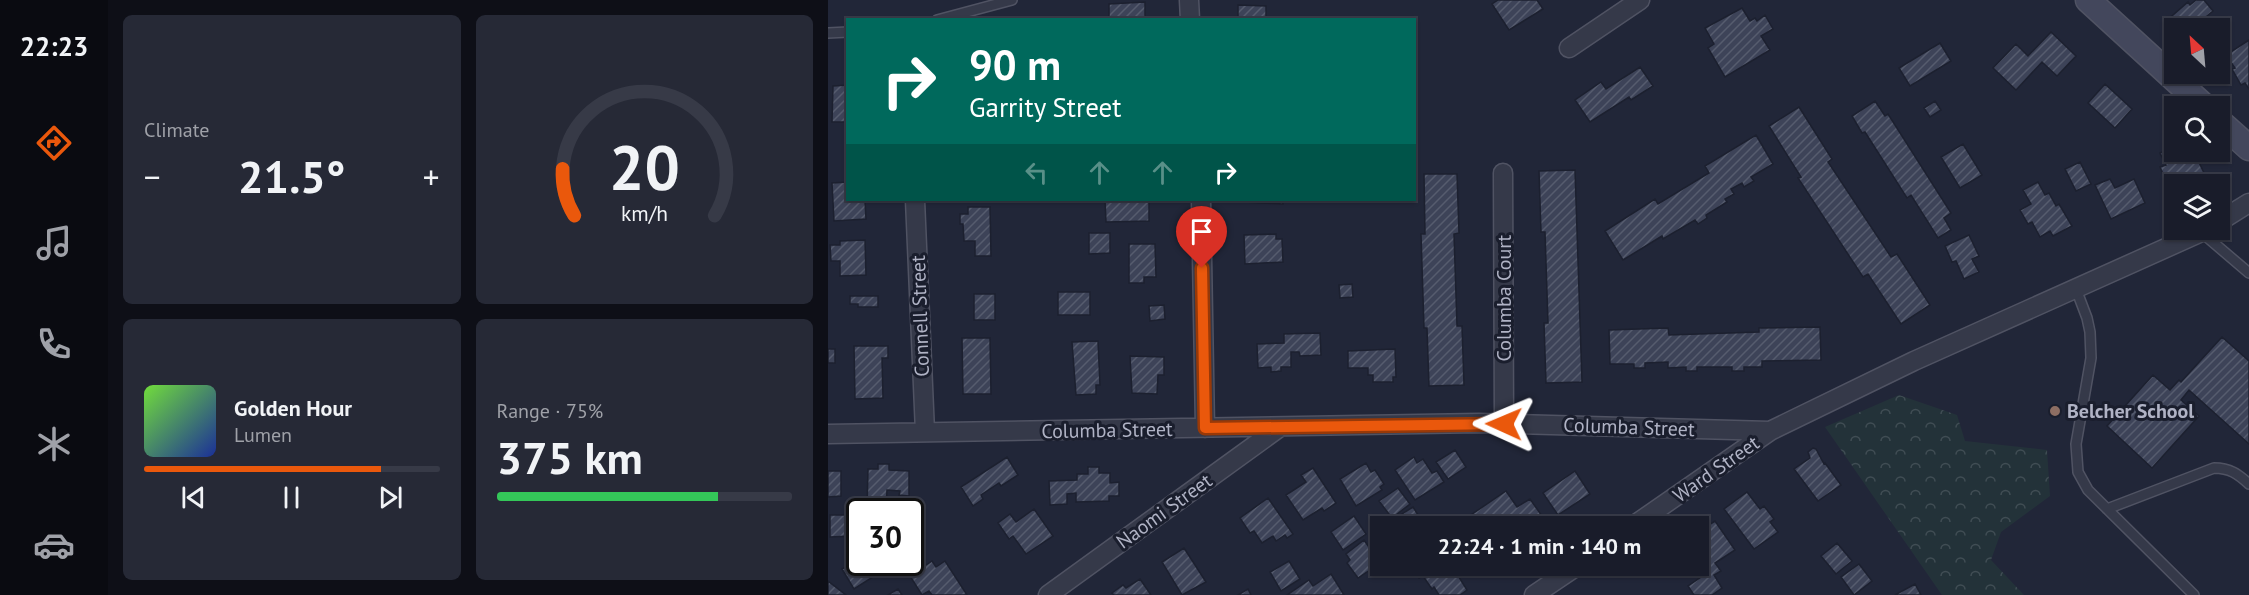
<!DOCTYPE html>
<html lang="en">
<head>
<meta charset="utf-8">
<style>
  body { margin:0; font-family:"PT Sans",sans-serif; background:#262936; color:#f1f3f6; height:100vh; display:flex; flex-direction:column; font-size:22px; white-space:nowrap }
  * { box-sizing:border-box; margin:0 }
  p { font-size:20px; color:#9fa1a8 }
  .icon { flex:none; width:33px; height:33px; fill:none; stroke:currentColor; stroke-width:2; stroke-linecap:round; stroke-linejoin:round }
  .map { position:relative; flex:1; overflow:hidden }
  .panel { display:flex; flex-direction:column; gap:15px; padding:15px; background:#0e0f17; width:720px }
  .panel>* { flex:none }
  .top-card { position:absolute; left:18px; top:18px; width:570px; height:183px; border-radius:0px; box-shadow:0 2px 4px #0004,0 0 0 2px #373a47; background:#00695c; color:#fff; overflow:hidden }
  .needle { width:39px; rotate:334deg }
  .controls { position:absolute; left:1336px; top:18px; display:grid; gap:12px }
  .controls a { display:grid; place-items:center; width:66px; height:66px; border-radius:0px; background:#191c2a; box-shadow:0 2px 4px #0004,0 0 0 2px #373a47; font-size:30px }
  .speed { position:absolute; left:18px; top:498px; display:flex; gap:12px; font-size:30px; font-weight:700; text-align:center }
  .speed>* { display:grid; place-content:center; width:78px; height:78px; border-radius:50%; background:#191c2a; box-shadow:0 2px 4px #0004,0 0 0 2px #373a47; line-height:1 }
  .speed .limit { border:3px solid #111; border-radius:9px; background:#fff; color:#111 }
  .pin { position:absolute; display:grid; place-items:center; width:51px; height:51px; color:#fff; margin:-62px -26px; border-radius:50% 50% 50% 0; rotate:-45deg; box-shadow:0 0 6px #0007 }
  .pin .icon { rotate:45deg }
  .me { position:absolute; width:66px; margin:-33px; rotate:271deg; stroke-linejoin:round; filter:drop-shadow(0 0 4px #0008) }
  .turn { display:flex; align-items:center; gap:21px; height:126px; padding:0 24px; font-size:27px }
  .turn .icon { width:78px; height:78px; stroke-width:2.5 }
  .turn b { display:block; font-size:42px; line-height:51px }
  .lanes { display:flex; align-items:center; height:57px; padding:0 24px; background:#0003; justify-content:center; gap:30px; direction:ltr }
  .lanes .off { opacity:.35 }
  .big { font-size:45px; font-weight:800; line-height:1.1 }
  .panel .widget { flex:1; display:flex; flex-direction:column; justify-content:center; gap:9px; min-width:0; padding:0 21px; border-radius:9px; background:#262936 }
  .panel .dial { align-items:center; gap:0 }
  .dial svg { height:156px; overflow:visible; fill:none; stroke:#373a47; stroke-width:7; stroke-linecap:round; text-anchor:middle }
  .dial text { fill:#f1f3f6; stroke:none }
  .song { display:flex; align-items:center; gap:18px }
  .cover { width:72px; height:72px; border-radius:9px; background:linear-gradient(135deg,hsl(100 70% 55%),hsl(230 70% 35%)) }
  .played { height:6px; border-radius:3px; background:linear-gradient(90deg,#ea580c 80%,#373a47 80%) }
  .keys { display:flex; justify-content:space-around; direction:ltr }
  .heat { display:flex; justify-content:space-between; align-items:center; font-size:33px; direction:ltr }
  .charge { height:9px; border-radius:4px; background:linear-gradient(90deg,#34c759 75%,#373a47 0) }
  .panel .tiles { flex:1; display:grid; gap:15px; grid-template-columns:repeat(2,1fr) }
  .trip { position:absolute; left:542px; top:516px; width:339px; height:60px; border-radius:0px; background:#191c2a; box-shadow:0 2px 4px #0004,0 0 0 2px #373a47; font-weight:800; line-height:60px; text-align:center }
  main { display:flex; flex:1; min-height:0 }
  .menu { display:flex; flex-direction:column; width:108px; justify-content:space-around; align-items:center; background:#0a0b11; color:#9fa1a8 }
  .menu .icon { width:42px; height:42px }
  .menu .selected { color:#ea580c }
  .menu b { font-size:27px; color:#f1f3f6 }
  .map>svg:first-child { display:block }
</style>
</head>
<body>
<main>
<nav class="menu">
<b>22:23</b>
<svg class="icon selected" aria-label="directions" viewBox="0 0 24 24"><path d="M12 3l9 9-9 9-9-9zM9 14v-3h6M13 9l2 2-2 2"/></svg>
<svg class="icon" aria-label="music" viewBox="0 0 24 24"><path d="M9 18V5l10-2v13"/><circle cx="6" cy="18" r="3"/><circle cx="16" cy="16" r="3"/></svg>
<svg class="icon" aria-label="phone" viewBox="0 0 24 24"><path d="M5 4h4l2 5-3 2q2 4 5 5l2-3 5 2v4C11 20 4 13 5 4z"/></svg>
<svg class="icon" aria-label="climate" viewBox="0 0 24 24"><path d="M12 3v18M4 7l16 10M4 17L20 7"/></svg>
<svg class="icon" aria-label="car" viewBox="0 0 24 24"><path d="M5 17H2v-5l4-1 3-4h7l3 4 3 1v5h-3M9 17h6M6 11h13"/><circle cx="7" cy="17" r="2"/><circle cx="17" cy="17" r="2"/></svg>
</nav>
<section class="panel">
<div class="tiles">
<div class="widget"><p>Climate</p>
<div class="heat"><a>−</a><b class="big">21.5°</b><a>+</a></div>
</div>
<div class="widget dial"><svg viewBox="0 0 100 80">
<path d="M14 69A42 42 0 1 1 86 69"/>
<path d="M14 69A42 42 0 0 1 8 45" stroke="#ea580c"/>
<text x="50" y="56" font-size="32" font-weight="700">20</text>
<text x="50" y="72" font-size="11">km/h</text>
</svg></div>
<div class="widget">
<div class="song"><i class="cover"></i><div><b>Golden Hour</b><p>Lumen</p></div></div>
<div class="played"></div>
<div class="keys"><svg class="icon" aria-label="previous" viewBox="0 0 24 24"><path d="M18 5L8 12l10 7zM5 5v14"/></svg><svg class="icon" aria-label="pause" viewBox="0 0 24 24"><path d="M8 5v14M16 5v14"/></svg><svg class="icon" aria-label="next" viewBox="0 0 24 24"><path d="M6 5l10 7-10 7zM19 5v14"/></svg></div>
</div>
<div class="widget"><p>Range · 75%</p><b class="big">375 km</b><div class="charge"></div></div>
</div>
</section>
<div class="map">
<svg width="1421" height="595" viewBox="0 0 1421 595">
  <defs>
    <pattern id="forest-crowns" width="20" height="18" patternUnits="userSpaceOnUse" patternTransform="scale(1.5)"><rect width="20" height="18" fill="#233239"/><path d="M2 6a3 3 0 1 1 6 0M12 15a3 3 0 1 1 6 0" fill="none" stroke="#404d54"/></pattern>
    <pattern id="building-hatch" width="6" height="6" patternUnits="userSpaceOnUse" patternTransform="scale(1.5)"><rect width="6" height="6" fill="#3d4358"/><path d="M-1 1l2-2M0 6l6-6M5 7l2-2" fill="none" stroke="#565c6e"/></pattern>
  </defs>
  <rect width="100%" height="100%" fill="#212638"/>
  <path fill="url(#forest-crowns)" d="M1071,395L1129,415L1137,441L1219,450L1222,496L1173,532L1163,560L1196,595H1114L997,427Z"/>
  <path fill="url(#building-hatch)" stroke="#1c202f" stroke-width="1.5" d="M670,0H709L715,9L681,30L664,4Z
    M1368,0H1376L1385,11L1374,20L1382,28H1347V34L1337,22L1360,2L1362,5Z
    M317,2V19L281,20V4Z
    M410,5L438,6V20H410Z
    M914,8L922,21L927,18L929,21L937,15L945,29L933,36L942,50L897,77L880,48L886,44L877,28Z
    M1223,32L1248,56L1229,76L1214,62L1188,90L1165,68L1188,44L1200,56Z
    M1421,40V89L1417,83L1413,85L1404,69L1407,68L1398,55Z
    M1112,43L1123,61L1082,86L1071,68Z
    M812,67L825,86L803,100L801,97L762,122L747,100L773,82L778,89Z
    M1277,84L1304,109L1287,128L1260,103Z
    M20,85V122H4L5,86Z
    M1047,101L1057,116L1060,114L1123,213L1116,218L1123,230L1110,238L1083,195L1079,198L1037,132L1034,133L1024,116Z
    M1107,101L1113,110L1102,117L1096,108Z
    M971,107L1004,159L1000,162L1063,257L1069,254L1102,305L1073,324L1040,274L1035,277L970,178L973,177L941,126Z
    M928,135L945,164L923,177L926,181L916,187L914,183L903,189L906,194L897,199L899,202L878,215L879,218L870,224L867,220L835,239L834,236L795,260L777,231L827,199L830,204L881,173L877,166Z
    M1135,144L1154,175L1132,188L1113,157Z
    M1347,146V152H1366L1377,175L1366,180L1368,184H1347V188L1342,190L1332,167L1338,165L1332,153Z
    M1252,162L1263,184L1248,191L1237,169Z
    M747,170L754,382L718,383L716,323H720L717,232H713L711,171Z
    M596,174H629L631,233L626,234L629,326H634L636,385L601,386L599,328H596L593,234H597Z
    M1282,179L1287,188L1306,179L1317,203L1283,219L1267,185Z
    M20,182V200L37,201L38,219L6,221L4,183Z
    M1210,182L1217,195L1221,193L1228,206L1231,204L1244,226L1225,236L1222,231L1212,237L1204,222L1200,224L1192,210L1203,204L1195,190Z
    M277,200H321V221L278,222Z
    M416,200H455V204L416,202Z
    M140,207H162L163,256H147V241H136L135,224H132V214H140Z
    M261,233H282V253L261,254Z
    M448,234V239H454L455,262L417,264L416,235Z
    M1141,235L1151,256L1144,259L1151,272L1136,279L1128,261L1124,262L1117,246Z
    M37,240L38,275L12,276V261H3L2,245H12V241Z
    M301,244H327L328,277H316V283H301Z
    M524,284L525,297L512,298L511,285Z
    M230,292H262V315H230Z
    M146,294H167V320H146Z
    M22,296H50V307H30V304H22Z
    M336,305L337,319L322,321L321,306Z
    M992,327L993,360L934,361V367H916V371H904V367H869V371H858V367L840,368V362L817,363V368H806V364H782L781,330L840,328L841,335L931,332V328Z
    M492,333L493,355L472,356L471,352H463V367H453V371L443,372V367L430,368L429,344L456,343V334Z
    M1394,337L1421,361V444L1361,390L1353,400L1371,416L1324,468L1279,426L1325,375L1342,390L1351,380L1353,382Z
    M134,338H162L163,394H135Z
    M270,341L272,385H268V394L248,395L244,342Z
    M26,346H60V358H54L55,398L27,399Z
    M0,349H7V363H0Z
    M567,349L568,377H565V382H545V375H540V368H520V351Z
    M302,356L336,357V375H330L329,394L304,393Z
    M985,448L988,449L996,464L997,463L1013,485L990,501L966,469L982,458L980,452Z
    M627,450L638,467L620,479L608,462Z
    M179,457L190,475L173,486L171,483L153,495L155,499L145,506L133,487Z
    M586,457L589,463L595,459L604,473L609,471L616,482L587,500L567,470Z
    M538,463L543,472L547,470L556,484L552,487L554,490L528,506L512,479Z
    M50,464H61V470L81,471V496L71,495L72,491L59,490L58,508H39L40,469H50Z
    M260,467H271V473H282V483L291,482V496H281V501L248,502V493L239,494V504L222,505L221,481L249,480V474H260Z
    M485,468L508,503L496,511L494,508L475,520L458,495L478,482L473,475Z
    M0,471H13V496L0,497Z
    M747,471L762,494L730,515L715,493Z
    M570,488L582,504L564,518L551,501Z
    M678,491L689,507L702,499L721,526H684L681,521L673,526H638L634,521Z
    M919,492L932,509L936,506L946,519L942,522L950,532L926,549L896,509Z
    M440,498L465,534L459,538L457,535L448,541L445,536L434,543L426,531L422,533L412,518Z
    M585,507L597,526H555Z
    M206,509L225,536L198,554L185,536L181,539L170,523L182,514L188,522Z
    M2,515H23L24,536L2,537Z
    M526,516L538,534L515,550L503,532Z
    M887,521L907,550L887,563L893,571L886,575L894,588L884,595H866L860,586L879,573L872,562L880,556L870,541V532Z
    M536,540L552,563L530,578L519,563L522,560L518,554Z
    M1009,543L1024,561L1008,574L993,556Z
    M356,548L378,582L354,595L334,562Z
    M32,558V562H40L48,575L26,589L14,569Z
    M104,561L108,567L117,561L139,595H104L101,591L94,595L82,576Z
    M461,561L472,579L453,591L442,572Z
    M1031,564L1044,581L1026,595L1013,577Z
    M582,566H624L639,590L632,595H611L606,587L604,589L595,576L591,578Z
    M503,574L516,595H459L481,580L485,586Z
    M312,579L323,595H286L284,593L295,585L298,588Z
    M0,581L18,595H0Z
    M1087,584L1093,595H1067Z
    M70,589L74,595H60Z
    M420,589L423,595H410Z"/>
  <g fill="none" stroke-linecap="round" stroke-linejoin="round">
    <g stroke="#505363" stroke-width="12">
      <path id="service" d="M109,20L184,0
        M0,33L20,32
        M1373,232L1421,273
        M1248,289L1259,318L1262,332L1263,358L1248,444L1250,472L1260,490L1366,595
        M1279,509L1386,468C1402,468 1410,474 1421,484"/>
    </g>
    <g stroke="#505363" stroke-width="21">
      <path id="minor" d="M361,0L362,20
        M741,48L812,0
        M675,173L676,424
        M87,200L97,432
        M373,200L377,428
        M1392,221L1421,203
        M0,434L651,423L942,431L1086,361L1378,230
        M805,526L942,431
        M220,595L452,427
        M706,595L749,566"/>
    </g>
    <g stroke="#505363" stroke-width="27">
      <path id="secondary" d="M1260,0L1376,106
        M1392,122L1421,148"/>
    </g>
    <use href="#service" stroke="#353949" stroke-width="9"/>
    <use href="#minor" stroke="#353949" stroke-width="18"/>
    <use href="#secondary" stroke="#43475c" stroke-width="24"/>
  </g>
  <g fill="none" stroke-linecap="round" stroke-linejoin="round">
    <g stroke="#983908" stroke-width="15">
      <path id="route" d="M374,268L377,428L676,424"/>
    </g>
    <use href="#route" stroke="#ea580c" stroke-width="10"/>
  </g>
  <circle fill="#8d6e63" stroke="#1a1e2d" stroke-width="2" cx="1227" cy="411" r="6"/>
  <g text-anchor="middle" stroke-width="6" stroke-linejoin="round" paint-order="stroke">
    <g font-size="20" fill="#b0b3c5" stroke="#1a1e2d">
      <text transform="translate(676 298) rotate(-90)" y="7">Columba Court</text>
      <text transform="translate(92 316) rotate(-92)" y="7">Connell Street</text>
      <text transform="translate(801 427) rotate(2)" y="7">Columba Street</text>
      <text transform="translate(279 430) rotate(-1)" y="7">Columba Street</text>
      <text transform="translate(888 469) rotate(-35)" y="7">Ward Street</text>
      <text transform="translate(336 511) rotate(-36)" y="7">Naomi Street</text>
    </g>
    <g font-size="20" font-weight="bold" fill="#b0b3c5" stroke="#1a1e2d" text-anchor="start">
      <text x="1239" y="418">Belcher School</text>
    </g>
  </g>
</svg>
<div class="controls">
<a><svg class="needle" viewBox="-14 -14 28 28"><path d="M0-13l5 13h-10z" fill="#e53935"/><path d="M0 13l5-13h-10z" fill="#9fa1a8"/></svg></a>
<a><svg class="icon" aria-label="search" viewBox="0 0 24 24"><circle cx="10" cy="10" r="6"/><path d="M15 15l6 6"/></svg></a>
<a><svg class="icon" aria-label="layers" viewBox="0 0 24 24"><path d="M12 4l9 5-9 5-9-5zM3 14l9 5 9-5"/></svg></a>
</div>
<div class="speed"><div class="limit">30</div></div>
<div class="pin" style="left:374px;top:268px;background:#d93025"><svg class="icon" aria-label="arrive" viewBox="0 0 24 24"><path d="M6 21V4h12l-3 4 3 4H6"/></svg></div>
<svg class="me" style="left:676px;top:424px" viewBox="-20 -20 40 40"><path d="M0-17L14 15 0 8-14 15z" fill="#ea580c" stroke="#fff" stroke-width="4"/></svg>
<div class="trip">22:24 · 1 min · 140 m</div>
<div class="top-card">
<div class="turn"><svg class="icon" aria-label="right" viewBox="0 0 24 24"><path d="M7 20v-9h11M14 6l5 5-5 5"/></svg><div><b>90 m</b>Garrity Street</div></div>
<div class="lanes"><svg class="icon off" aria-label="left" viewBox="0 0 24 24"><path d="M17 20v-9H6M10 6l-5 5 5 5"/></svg><svg class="icon off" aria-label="ahead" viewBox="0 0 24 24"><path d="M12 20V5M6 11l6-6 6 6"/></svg><svg class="icon off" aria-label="ahead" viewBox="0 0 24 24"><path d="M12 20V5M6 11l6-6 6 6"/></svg><svg class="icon" aria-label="right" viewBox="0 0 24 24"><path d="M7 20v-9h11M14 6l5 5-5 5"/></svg></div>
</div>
</div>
</main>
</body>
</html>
